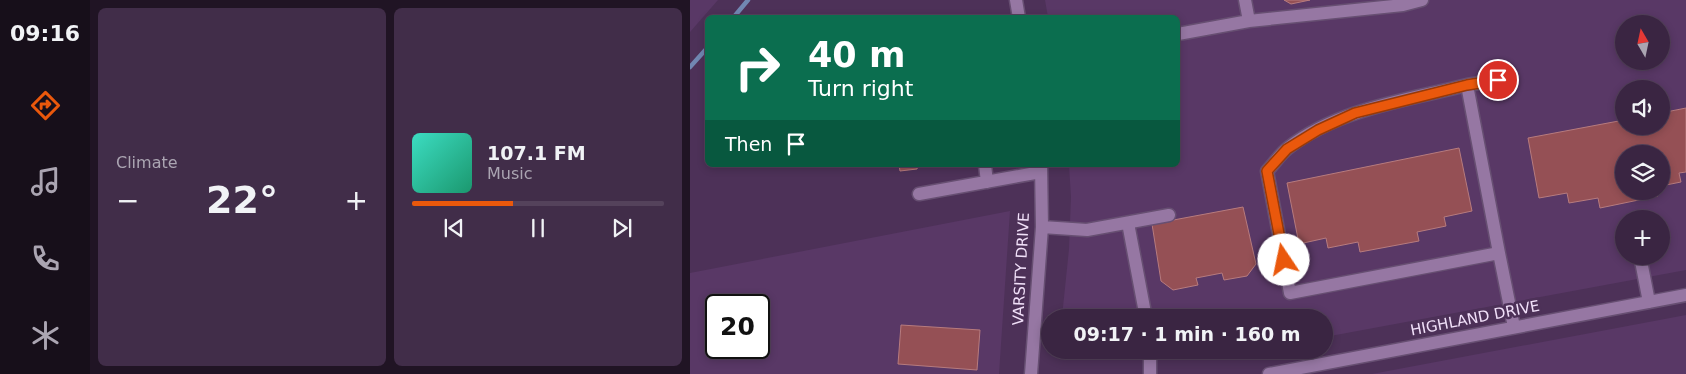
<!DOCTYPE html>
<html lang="en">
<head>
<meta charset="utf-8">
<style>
  body { margin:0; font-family:"DejaVu Sans",sans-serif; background:#412d49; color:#f1f3f6; height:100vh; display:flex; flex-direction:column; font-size:19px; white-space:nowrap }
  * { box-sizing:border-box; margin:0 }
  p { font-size:16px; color:#aba5b2 }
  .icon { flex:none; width:28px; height:28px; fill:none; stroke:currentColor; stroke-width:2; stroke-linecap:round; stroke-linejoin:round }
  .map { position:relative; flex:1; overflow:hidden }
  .drawer { display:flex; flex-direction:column; gap:8px; padding:8px; background:#201424; width:600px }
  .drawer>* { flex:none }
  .hud { position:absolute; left:15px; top:15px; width:475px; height:152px; border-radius:8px; box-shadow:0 2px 8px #0003,0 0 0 1px #54425b; background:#0b6e4f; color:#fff; overflow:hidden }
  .needle { width:32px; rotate:351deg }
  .controls { position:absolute; left:925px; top:15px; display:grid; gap:10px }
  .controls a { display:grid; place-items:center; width:55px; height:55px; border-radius:50%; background:#3a2542; box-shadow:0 2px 8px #0003,0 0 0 1px #54425b; font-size:25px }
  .speed { position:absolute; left:15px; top:294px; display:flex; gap:10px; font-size:25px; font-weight:700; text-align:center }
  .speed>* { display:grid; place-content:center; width:65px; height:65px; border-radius:50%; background:#3a2542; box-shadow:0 2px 8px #0003,0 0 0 1px #54425b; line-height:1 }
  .speed .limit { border:2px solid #111; border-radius:8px; background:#fff; color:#111 }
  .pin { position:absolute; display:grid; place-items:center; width:42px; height:42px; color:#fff; margin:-21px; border:2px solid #fff; border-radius:50%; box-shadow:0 1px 5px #0007 }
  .me { position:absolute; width:55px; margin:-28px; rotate:349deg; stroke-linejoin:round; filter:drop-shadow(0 0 4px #0008) }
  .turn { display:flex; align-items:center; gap:18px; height:105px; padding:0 20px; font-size:22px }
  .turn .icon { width:65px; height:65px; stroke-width:2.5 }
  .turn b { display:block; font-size:35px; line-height:42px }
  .then { display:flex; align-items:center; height:48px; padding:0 20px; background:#0003; gap:10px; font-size:19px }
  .big { font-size:38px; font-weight:700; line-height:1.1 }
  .drawer .tile { flex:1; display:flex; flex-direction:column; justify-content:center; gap:8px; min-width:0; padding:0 18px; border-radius:8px; background:#412d49 }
  .song { display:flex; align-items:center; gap:15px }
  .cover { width:60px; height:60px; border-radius:8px; background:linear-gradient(135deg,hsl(170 70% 55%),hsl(160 70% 35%)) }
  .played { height:5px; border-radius:2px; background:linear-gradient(90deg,#ea580c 40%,#54425b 40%) }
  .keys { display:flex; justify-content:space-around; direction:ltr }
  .heat { display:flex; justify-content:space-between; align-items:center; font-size:28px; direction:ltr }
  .drawer .tiles { flex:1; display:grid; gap:8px; grid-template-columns:repeat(2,1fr) }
  .trip { position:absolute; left:351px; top:309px; width:292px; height:50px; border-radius:25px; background:#3a2542; box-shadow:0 2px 8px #0003,0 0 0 1px #54425b; font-weight:700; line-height:50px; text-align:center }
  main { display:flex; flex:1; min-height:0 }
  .dock { display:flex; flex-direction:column; width:90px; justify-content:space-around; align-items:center; background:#170f1a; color:#aba5b2 }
  .dock .icon { width:35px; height:35px }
  .dock .current { color:#ea580c }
  .dock b { font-size:22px; color:#f1f3f6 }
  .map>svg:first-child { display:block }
</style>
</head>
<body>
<main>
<nav class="dock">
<b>09:16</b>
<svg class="icon current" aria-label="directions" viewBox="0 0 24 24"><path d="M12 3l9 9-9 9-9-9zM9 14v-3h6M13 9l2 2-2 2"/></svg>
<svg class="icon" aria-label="music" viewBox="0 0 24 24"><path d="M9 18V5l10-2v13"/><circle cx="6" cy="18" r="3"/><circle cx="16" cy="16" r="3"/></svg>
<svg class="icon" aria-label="phone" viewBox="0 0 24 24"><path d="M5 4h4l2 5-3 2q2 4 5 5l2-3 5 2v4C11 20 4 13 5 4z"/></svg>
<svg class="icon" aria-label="climate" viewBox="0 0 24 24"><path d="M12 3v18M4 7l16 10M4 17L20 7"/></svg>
</nav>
<section class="drawer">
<div class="tiles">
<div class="tile"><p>Climate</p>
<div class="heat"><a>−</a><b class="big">22°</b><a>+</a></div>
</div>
<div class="tile">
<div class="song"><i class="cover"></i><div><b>107.1 FM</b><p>Music</p></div></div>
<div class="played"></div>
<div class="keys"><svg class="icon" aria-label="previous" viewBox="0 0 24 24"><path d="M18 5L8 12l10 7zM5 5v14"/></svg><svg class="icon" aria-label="pause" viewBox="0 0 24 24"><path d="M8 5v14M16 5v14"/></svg><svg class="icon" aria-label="next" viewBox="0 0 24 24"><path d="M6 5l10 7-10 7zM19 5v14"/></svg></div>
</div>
</div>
</section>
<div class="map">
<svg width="996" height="374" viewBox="0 0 996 374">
  <rect width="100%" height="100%" fill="#4d3158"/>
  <path fill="#593866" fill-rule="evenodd" d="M0,0H28L0,32Z
    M355,0H996V270L635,337V318L372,317L379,249L381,197L379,165H488V18L358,17ZM934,24H971V61H934ZM934,89H971V126H934ZM934,154H971V191H934ZM934,219H971V256H934Z
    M320,211L309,374H0V273ZM26,305H69V348H26Z
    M996,315V374H682Z
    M382,350H566L520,356L472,359L427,357Z"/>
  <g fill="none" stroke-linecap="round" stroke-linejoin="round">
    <path stroke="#7187b2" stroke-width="4.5" d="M43,18L58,0
      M0,67L18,47"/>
  </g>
  <path fill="#955055" stroke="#b77b7e" d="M594,0H620L601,4Z
    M996,108V172L989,173L991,182L971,186V154H934V191H967L968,196L910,208L908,198L879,203L877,193L849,198L838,138L934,120V126H971V113Z
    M769,148L782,211L754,217L756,226L727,232L729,241L670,252L668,242L638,248L636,238L609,244L597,183Z
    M209,165H228L227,169L210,171Z
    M553,207L566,264L557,276L534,280L532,273L506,278L508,285L483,290L471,281L462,224Z
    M211,325L290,330L287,370L208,364Z"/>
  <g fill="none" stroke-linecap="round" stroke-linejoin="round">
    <g stroke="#674f72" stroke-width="15">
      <path id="minor" d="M326,0L329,18
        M555,0L559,21
        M488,34L559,21L713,5L732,0
        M777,85L809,253L600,293L577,171C584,164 590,154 598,148C648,109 717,100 777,85Z
        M777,85L808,80L810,91
        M295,165L297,182
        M229,194L351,172
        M438,223L456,318
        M352,227L397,230L479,215
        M809,253L824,327
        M950,256L959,302
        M341,374L352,227L351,165
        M460,374V350
        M579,374L996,295"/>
    </g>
    <use href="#minor" stroke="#9677a3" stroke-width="12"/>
  </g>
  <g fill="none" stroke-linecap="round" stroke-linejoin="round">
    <g stroke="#983908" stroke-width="12">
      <path id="route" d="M594,260L577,171L597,149L628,130L665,113L777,85L808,80"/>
    </g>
    <use href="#route" stroke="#ea580c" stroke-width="9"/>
  </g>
  <g text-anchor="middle" stroke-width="5" stroke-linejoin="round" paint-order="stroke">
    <g font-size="15" fill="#f1e0f9" stroke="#4d3158">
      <text transform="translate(331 269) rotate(-87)" y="5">VARSITY DRIVE</text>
      <text transform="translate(785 318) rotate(-11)" y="5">HIGHLAND DRIVE</text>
    </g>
  </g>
</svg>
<div class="controls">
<a><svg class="needle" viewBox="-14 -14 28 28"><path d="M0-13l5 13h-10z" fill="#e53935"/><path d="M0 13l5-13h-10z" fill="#aba5b2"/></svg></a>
<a><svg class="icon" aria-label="sound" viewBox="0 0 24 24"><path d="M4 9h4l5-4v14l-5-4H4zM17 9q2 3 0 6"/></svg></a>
<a><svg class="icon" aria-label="layers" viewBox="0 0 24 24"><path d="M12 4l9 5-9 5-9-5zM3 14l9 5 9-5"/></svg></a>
<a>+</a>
</div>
<div class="speed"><div class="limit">20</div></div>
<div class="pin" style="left:808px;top:80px;background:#d93025"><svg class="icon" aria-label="arrive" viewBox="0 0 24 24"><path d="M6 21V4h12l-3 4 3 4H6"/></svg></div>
<svg class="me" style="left:594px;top:260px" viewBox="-20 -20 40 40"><circle r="19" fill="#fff"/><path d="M0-13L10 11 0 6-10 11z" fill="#ea580c"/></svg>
<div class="trip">09:17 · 1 min · 160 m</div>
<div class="hud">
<div class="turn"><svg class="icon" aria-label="right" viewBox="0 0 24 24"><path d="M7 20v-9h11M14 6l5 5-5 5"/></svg><div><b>40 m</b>Turn right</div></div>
<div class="then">Then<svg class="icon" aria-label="arrive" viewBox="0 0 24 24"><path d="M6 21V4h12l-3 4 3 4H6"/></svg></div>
</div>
</div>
</main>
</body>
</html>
